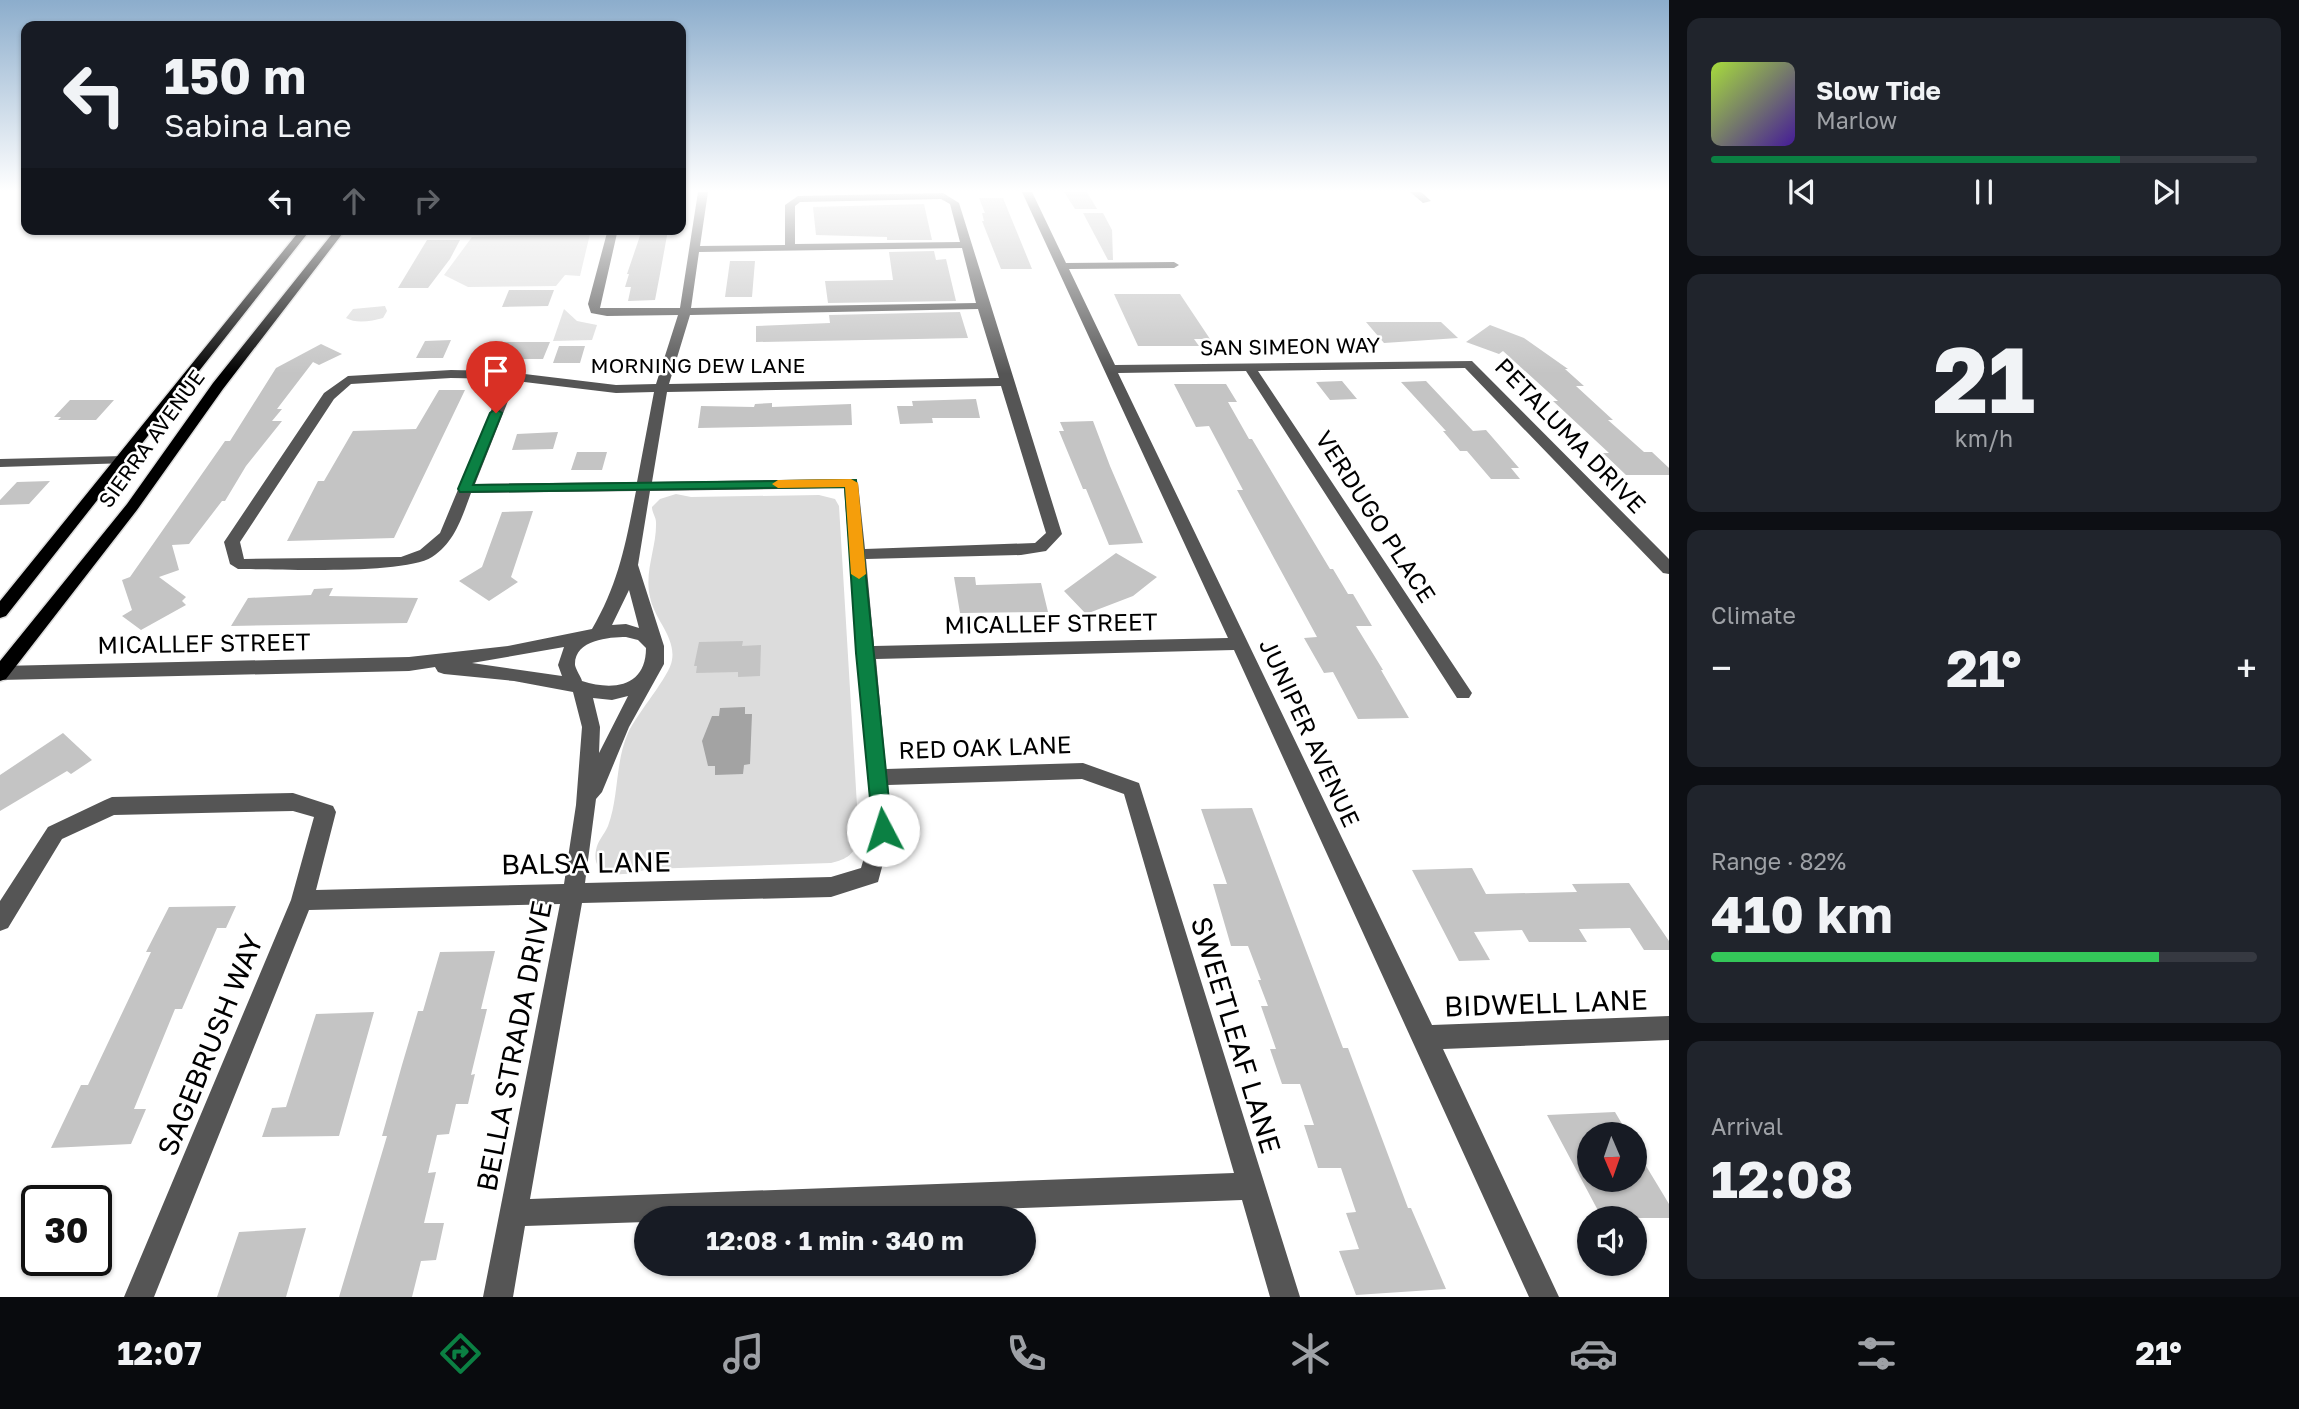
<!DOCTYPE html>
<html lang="en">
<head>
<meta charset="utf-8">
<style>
  body { margin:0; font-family:"Golos Text",sans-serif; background:#20242c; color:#f1f3f6; height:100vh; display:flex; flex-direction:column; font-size:26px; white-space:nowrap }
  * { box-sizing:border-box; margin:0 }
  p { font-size:23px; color:#9ea1a6 }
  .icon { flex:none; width:38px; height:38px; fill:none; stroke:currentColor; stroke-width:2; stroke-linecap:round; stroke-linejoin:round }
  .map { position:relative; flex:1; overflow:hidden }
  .panel { display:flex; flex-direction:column; gap:18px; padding:18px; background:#0d0f14; width:630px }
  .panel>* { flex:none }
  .hud { position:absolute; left:21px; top:21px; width:665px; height:214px; border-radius:14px; box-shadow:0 2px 5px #0004; background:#171b24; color:#f1f3f6; overflow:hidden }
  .needle { width:46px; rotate:178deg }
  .controls { position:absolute; left:1577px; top:1122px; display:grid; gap:14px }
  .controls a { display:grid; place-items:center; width:70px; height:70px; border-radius:50%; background:#171b24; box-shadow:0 2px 5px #0004; font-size:35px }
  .speed { position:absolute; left:21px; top:1185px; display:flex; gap:14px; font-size:35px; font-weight:700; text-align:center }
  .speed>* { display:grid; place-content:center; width:91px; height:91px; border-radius:50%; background:#171b24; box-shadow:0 2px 5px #0004; line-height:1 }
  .speed .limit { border:4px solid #111; border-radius:10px; background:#fff; color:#111 }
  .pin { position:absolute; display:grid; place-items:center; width:60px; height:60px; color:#fff; margin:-72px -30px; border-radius:50% 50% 50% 0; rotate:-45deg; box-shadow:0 0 7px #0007 }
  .pin .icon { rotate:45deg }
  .me { position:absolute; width:77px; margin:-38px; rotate:355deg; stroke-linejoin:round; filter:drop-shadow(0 0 5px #0008) }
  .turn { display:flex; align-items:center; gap:24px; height:147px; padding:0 28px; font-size:32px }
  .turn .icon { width:91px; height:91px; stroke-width:2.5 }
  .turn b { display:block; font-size:49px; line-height:60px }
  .lanes { display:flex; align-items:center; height:66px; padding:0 28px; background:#0003; justify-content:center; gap:35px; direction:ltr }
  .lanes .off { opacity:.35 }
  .big { font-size:52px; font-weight:700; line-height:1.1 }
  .panel .widget { flex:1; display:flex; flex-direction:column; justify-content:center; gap:10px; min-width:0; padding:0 24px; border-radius:14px; background:#20242c }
  .panel .dial { align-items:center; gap:0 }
  .dial b { font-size:91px; line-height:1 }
  .song { display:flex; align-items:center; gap:21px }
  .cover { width:84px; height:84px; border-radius:10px; background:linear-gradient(135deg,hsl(80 70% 55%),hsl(260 70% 35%)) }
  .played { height:7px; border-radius:4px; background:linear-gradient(90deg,#0b8043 75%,#363941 75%) }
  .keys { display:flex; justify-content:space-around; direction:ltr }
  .heat { display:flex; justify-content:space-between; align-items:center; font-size:38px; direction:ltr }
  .charge { height:10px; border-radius:5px; background:linear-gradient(90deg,#34c759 82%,#363941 0) }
  .trip { position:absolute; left:634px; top:1206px; width:402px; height:70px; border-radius:35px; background:#171b24; box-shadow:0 2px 5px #0004; font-weight:700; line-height:70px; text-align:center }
  .menu { display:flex; height:112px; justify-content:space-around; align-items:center; background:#090b0e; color:#9ea1a6 }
  .menu .icon { width:49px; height:49px }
  .menu .on { color:#0b8043 }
  .menu b { font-size:32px; color:#f1f3f6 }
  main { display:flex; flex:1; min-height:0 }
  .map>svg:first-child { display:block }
</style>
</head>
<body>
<main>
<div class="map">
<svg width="1669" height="1297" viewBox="0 0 1669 1297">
  <rect width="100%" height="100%" fill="#fff"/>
  <path fill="#dcdcdc" d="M590,234L580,276L565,275L556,286L468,287L444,275L472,237Z
    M385,306L387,311L383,318C372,321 356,324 346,318L353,309Z
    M564,309L577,321L597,325L592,340L553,341Z
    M676,494L691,497L819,495L835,499L839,506L859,839C854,855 847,859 831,863L648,869C631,875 590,882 596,850C598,840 604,835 608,826C619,797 615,762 628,733C637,713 670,676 672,660C676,637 654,619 650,597C644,571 657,547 656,522C656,517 652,513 652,507L660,499Z"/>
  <path fill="#a3a3a3" d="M745,707V714H752L750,764L744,765L743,774L715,775V766H708L702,741L712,716H719L720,708Z"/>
  <path fill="#c4c4c4" d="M1064,192H1087L1097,209H1075Z
    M979,198H1003L1032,269H1001L982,221H984L982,213H985Z
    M924,204L932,240H887V237L816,235L813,207Z
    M1083,213H1103L1112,230L1113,260H1108Z
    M642,230H668L660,274L655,300L628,301L631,287H625L629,274H627Z
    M427,240H460L450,259L428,288H398Z
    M934,251L936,260L946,259L956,301L828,303L825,281L893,280L889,252Z
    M730,261H755L752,297H725Z
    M509,290H554L548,306L502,307Z
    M1114,294H1180L1210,339H1194L1199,346H1138Z
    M960,312L968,338L756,342V326L830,323L829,315Z
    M1366,322H1441L1458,338L1384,343Z
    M1490,325L1524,338L1568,369H1565L1584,386H1576L1613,420H1608L1644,452H1652L1669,468V475H1626L1603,453H1609L1553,401H1558L1503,351L1499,354L1466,342Z
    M451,340L443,358H416L425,341Z
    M500,342H550L543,359H492Z
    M321,344L342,354L319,365L313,362L277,409H282L272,421H282L246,466L225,501H222L189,544L172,545L179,570L159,577L186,597L182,601L186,605L141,630L122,616L132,610L122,580L130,577L225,441H230L276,368Z
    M559,346H585L580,363H553Z
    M1342,381L1357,399L1330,400L1316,382Z
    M1426,381L1473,431L1486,430L1519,468H1511L1520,479H1491L1467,451H1460L1443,431H1446L1401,382Z
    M1174,384H1226L1237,402H1228L1249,439H1252L1330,569H1333L1348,594H1353L1372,626H1356L1383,670H1381L1409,718L1358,719L1333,672L1324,673L1304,638L1317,637L1237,490H1243L1209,426L1196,427Z
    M439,390H465L394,538L287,541L318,481H324L353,431L416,429Z
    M976,399L980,418H932L933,423L900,424L897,406H913L912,401Z
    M70,400H114L96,420H58L61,417H54Z
    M772,403V407L851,404L852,425L698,428L701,406L754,407L755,404Z
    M1093,421L1110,466L1143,543L1109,545L1086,489H1083L1059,431H1064L1060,422Z
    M558,432L553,449L512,450L517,434Z
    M577,452H607L602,470H571Z
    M50,481L29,504L0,505V500L17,482Z
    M533,511L511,577L518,582L489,601L459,581L482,567L502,512Z
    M1116,553L1157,577L1133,596L1086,614L1064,591Z
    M954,577H975L976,585L1041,583L1048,612L960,613Z
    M333,588L329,596L418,598L407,623L231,626L248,598L311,595L314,589Z
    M743,641L742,646L761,645L760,676L738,677V672L696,673L697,666H694L699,642Z
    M63,733L92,760L71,774L67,771L0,811V775Z
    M1252,808L1343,1048H1348L1408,1208H1411L1446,1289L1356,1295L1339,1251L1359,1249L1346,1213L1356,1212L1341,1168H1318L1304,1125H1314L1300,1084H1282L1270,1049H1276L1261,1006H1268L1258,980H1261L1248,946H1231L1213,884H1227L1201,809Z
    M1472,868L1486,894L1577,892L1572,884L1629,883L1669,941V950H1644L1630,928L1579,929L1587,942H1529L1522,930L1474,932L1490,960L1459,961L1412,870Z
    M236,906L226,928H217L182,1009H175L134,1109H146L131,1144L51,1148L81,1085H88L151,952H146L169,907Z
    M495,951L481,1009H487L471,1075L475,1074L468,1104H456L449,1134L437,1135L428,1173L436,1172L424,1223H444L436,1260L421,1261L412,1297H339L387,1136H382L402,1065L418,1011H423L440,952Z
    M374,1012L339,1136L262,1137L272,1108L286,1107L316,1014Z
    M1615,1112L1628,1134H1589V1180H1634V1146L1669,1204V1218H1602L1547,1115Z
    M306,1228L286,1297H217L239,1232Z"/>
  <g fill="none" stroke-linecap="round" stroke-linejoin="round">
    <g stroke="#dbdbdb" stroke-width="3">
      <path id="major" d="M301,229H311L6,616L0,618V601Z
        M336,229H346L223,389L137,510L6,679L0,681V661L127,504L213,383Z"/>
    </g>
    <path fill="#555" fill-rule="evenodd" d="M698,192H708L700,246L785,245V205L798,196L943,193L959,203L1062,534L1046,551L1021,555L866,559L874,646L1228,638L1022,192H1032L1066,263L1174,262L1179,265L1174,268L1069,269L1115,365L1472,361L1669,559V574L1663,573L1465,368L1258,371L1472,693L1469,698H1457L1246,371L1118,373L1432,1025L1669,1016V1040L1443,1049L1559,1297H1529L1234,650L876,659L886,769L1083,763L1139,783L1300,1297H1270L1242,1200L751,1218H646V1222L525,1226L513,1297H483L560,904L309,910L154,1297H124L291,900L314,817L293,811L114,815L62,839L8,928L0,931V901L48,827L105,800L112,797L293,793L333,806L336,812L316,890L564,884L576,805L582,727L573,692L514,681L444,674L438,672L435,667L409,671L0,680V666L409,657L508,646L592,629C619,583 626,542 636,491L471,493C462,517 455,542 432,557C404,575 278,569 238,569L230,564L224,542L324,393L348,376L451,370L500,371L616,385L656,384L678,315L607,316L591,313L588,304L608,229H618L600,308H680ZM941,199L950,204L960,242L795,244V206L800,202ZM962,248L976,303L691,308L699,252ZM978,309L999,378L669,384L690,315ZM451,378L504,379L440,533L420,550L401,557L244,559L240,542L334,399L351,384ZM516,381L616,393L654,392L637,482L475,484ZM1001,386L1046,533L1035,543L865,549L858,483L851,479L652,482L667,392ZM844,488L857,650L855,653L858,658L872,830L861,868L831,877L585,883L596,799L602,792L629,727L664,664V646L638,565L650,491ZM629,590L639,628L626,624L612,625ZM626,637L638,640L646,648C646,687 613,691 582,681C581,677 576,670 575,665C574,640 609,637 626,637ZM564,647L558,665L562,676L472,663ZM628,696L599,753L600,727L593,698L612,700ZM1082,779L1124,794L1234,1173L530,1199L582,903L831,897L878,882L892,830L888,785Z
      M1410,192H1421L1431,201L1423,203Z
      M124,456L131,460L129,463L0,467V459Z"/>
    <use href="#major" fill="#000" fill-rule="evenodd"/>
  </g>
  <linearGradient id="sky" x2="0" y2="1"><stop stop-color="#8cadcc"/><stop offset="0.51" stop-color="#fff"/><stop offset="1" stop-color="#fff" stop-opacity="0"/></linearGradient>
  <rect width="1669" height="374" fill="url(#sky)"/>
  <path fill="#0b8043" stroke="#07532c" stroke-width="2" d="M496,409L502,413L473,485L856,480L892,830L889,836L883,838L876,836L873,830L856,653L845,487L460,492L458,489L490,413Z"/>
  <path fill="#f59e0b" d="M851,479L858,483L866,574L859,579L851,574L845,487L778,488L772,484L778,480Z"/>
  <g text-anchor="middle" stroke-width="5" stroke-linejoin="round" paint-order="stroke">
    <g font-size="21" fill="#000" stroke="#fff">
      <text transform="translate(1290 347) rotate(-1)" y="7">SAN SIMEON WAY</text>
      <text x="698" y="373">MORNING DEW LANE</text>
      <text transform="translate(152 439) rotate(-54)" y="7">SIERRA AVENUE</text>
    </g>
    <g font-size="24" fill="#000" stroke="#fff">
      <text transform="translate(1570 436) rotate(46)" y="8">PETALUMA DRIVE</text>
      <text transform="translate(1375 517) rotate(57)" y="8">VERDUGO PLACE</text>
      <text transform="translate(1051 624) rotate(-1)" y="8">MICALLEF STREET</text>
      <text transform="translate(204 644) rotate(-1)" y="8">MICALLEF STREET</text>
      <text transform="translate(1309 733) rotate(65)" y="8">JUNIPER AVENUE</text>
      <text transform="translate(985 748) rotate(-2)" y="8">RED OAK LANE</text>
    </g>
    <g font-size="28" fill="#000" stroke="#fff">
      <text transform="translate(586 863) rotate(-1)" y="10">BALSA LANE</text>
      <text transform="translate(1546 1003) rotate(-2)" y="10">BIDWELL LANE</text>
      <text transform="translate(1236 1035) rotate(73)" y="10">SWEETLEAF LANE</text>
      <text transform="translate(210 1045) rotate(-68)" y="10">SAGEBRUSH WAY</text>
      <text transform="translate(514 1046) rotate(-79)" y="10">BELLA STRADA DRIVE</text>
    </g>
  </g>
</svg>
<div class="controls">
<a><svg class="needle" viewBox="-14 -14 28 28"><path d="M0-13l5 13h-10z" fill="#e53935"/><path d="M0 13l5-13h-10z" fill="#9ea1a6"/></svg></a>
<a><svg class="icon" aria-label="sound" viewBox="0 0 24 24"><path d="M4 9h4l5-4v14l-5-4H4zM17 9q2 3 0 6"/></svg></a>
</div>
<div class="speed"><div class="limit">30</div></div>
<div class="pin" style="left:496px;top:413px;background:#d93025"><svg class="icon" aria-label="arrive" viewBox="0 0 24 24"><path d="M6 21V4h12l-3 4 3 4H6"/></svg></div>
<svg class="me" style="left:883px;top:830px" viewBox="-20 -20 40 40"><circle r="19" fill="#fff"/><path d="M0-13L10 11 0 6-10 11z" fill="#0b8043"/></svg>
<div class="trip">12:08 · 1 min · 340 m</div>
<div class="hud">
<div class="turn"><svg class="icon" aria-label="left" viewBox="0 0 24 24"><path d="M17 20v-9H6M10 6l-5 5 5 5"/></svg><div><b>150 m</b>Sabina Lane</div></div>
<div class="lanes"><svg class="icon" aria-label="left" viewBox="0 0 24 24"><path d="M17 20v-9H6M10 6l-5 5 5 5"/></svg><svg class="icon off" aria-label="ahead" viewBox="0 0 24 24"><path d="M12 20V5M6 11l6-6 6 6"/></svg><svg class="icon off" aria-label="right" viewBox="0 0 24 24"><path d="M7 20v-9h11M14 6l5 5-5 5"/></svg></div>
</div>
</div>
<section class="panel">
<div class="widget">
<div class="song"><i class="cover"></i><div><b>Slow Tide</b><p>Marlow</p></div></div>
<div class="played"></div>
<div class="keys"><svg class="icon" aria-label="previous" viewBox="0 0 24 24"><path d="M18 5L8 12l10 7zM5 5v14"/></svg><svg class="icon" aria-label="pause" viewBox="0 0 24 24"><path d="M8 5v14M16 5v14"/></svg><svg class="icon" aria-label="next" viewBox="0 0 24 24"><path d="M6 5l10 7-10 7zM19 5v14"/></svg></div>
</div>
<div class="widget dial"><b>21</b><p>km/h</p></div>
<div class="widget"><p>Climate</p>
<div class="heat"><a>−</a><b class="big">21°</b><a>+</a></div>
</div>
<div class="widget"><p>Range · 82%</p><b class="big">410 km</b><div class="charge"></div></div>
<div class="widget"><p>Arrival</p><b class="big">12:08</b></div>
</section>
</main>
<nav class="menu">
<b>12:07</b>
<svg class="icon on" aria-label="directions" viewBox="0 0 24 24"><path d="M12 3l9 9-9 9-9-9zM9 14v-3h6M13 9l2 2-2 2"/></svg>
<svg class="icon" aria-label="music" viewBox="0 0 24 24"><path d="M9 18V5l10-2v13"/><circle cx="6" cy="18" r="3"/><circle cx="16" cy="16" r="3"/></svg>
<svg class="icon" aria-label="phone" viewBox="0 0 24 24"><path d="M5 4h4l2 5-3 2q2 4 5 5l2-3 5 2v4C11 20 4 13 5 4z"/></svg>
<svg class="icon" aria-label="climate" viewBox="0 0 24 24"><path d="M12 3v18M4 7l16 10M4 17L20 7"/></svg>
<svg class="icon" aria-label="car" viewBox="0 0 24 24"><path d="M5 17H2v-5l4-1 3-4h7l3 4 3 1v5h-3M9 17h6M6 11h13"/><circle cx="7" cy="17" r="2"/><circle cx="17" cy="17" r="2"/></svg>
<svg class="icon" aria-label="filters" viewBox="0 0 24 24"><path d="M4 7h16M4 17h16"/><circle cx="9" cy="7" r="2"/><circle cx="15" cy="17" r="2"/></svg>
<b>21°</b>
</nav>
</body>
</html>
